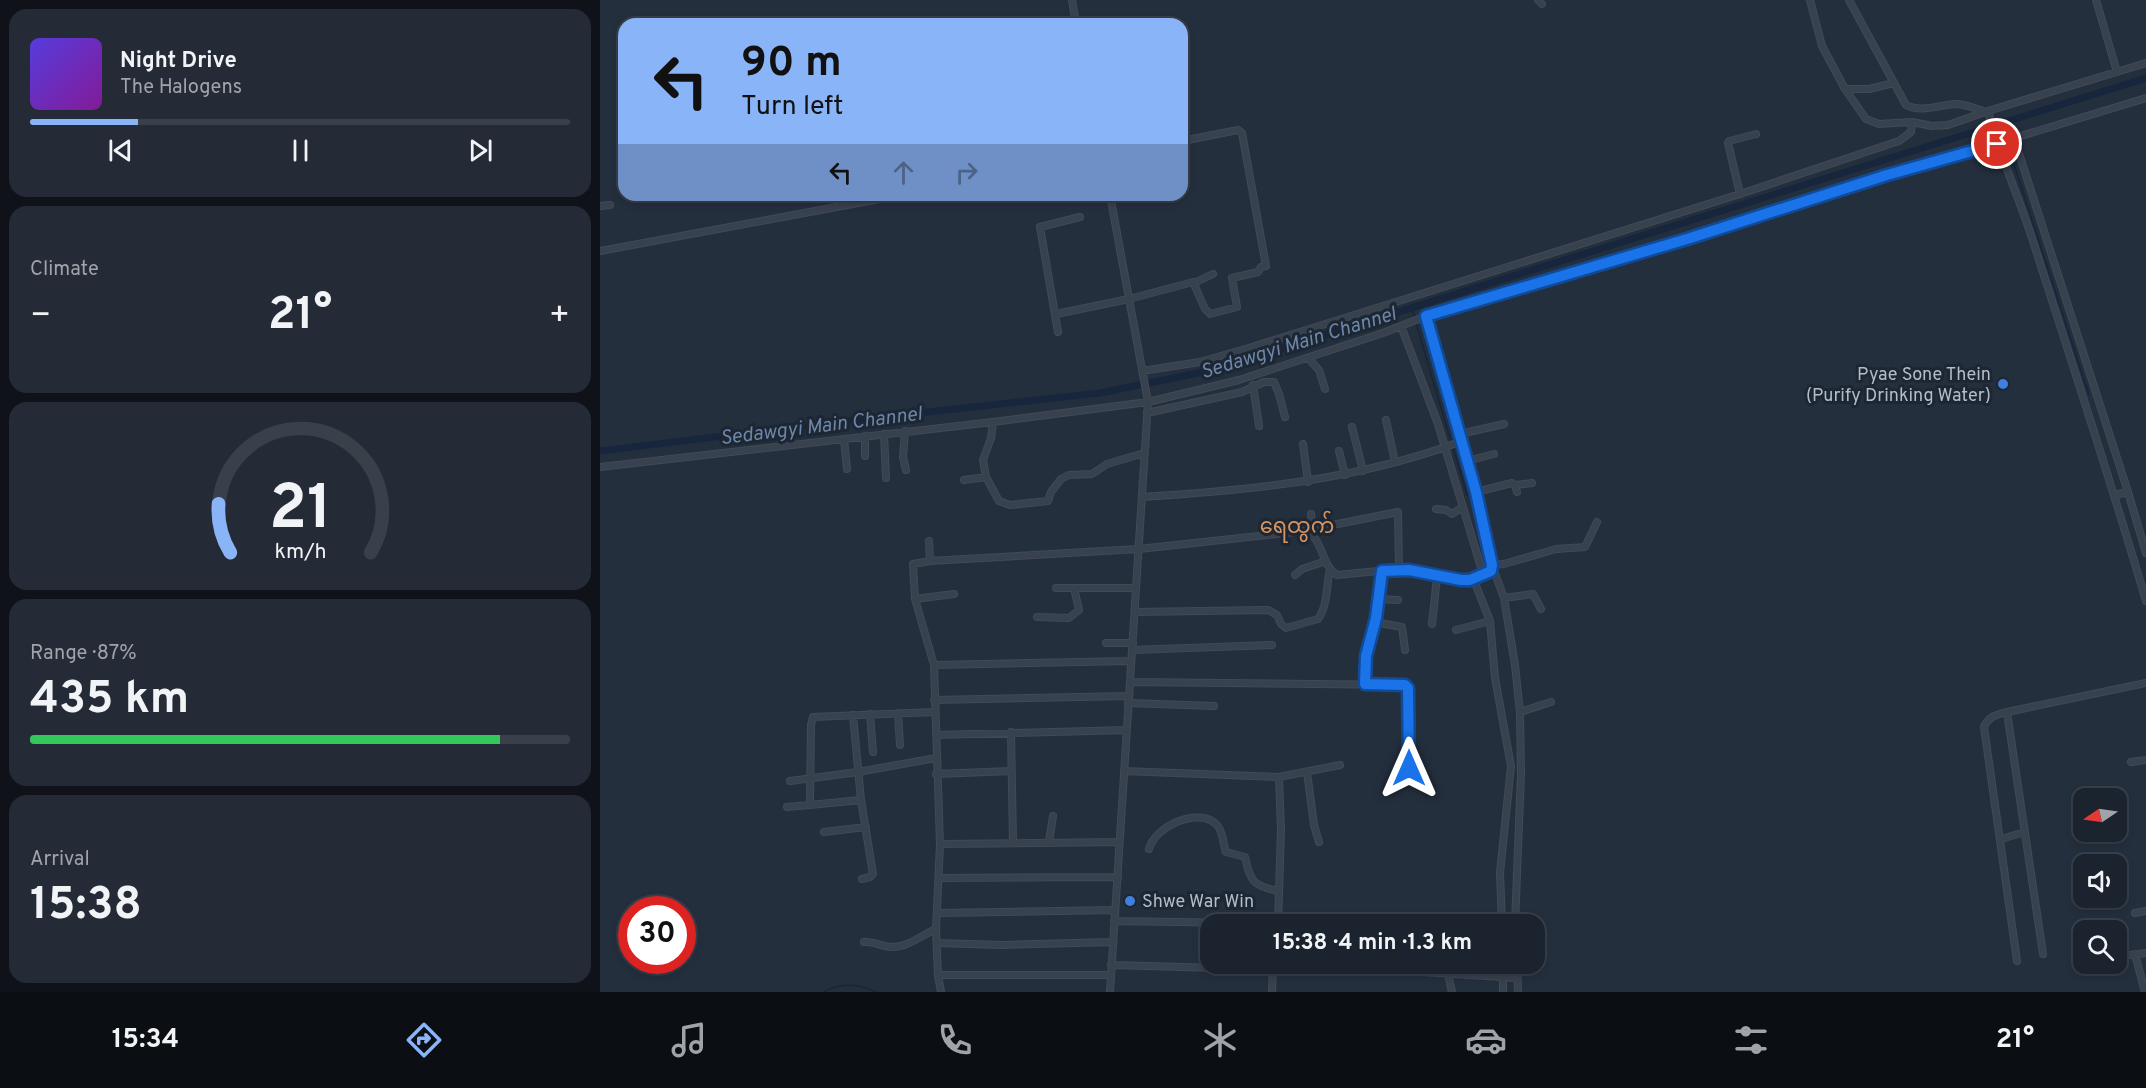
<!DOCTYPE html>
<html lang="en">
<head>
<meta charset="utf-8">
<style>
  body { margin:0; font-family:Overpass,"Noto Sans Myanmar",sans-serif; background:#242b36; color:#f1f3f6; height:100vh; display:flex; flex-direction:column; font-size:22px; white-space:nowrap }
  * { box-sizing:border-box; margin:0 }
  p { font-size:20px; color:#a0a4aa }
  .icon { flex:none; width:33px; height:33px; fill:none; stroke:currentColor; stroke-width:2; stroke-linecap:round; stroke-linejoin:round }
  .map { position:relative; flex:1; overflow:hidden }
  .details { display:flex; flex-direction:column; gap:9px; padding:9px; background:#0f1319; width:600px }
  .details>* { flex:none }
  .guide { position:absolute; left:18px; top:18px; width:570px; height:183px; border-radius:18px; box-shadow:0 3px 9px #0003,0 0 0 2px #39404a; background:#8ab4f8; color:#111; overflow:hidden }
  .needle { width:39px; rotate:257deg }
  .tools { position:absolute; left:1473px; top:788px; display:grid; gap:12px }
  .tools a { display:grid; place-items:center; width:54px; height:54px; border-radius:12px; background:#1b232e; box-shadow:0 3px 9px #0003,0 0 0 2px #39404a; font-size:30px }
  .speed { position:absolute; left:18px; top:896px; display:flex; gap:12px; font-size:30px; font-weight:700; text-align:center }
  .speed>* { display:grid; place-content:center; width:78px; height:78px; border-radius:50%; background:#1b232e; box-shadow:0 3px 9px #0003,0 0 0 2px #39404a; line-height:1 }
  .speed .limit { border:9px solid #d22; background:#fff; color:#111 }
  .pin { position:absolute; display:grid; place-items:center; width:51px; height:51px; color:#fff; margin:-26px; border:3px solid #fff; border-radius:50%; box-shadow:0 2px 6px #0007 }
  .me { position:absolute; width:66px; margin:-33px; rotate:0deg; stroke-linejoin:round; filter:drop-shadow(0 0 4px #0008) }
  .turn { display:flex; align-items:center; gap:21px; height:126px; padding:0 24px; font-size:27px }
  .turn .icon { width:78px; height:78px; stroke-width:2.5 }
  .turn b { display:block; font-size:42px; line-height:51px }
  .lanes { display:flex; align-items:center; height:57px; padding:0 24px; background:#0003; justify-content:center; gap:30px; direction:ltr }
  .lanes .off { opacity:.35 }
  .big { font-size:45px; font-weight:700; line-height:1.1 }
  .details .card { flex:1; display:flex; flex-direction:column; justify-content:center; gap:9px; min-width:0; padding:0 21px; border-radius:18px; background:#242b36 }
  .details .dial { align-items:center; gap:0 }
  .dial svg { height:156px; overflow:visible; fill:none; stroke:#39404a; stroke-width:7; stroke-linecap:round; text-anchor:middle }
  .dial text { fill:#f1f3f6; stroke:none }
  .song { display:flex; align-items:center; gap:18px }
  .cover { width:72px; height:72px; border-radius:9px; background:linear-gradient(135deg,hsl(250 70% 55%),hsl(290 70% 35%)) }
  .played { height:6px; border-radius:3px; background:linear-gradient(90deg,#8ab4f8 20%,#39404a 20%) }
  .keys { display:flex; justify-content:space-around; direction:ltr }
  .heat { display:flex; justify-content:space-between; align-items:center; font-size:33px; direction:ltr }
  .charge { height:9px; border-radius:4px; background:linear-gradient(90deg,#34c759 87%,#39404a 0) }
  .trip { position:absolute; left:600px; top:914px; width:345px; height:60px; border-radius:18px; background:#1b232e; box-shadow:0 3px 9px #0003,0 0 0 2px #39404a; font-weight:700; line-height:60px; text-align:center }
  .menu { display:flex; height:96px; justify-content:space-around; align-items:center; background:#0b0e12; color:#a0a4aa }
  .menu .icon { width:42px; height:42px }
  .menu .selected { color:#8ab4f8 }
  .menu b { font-size:27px; color:#f1f3f6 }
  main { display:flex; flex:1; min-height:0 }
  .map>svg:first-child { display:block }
</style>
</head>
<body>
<main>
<section class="details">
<div class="card">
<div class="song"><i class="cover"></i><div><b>Night Drive</b><p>The Halogens</p></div></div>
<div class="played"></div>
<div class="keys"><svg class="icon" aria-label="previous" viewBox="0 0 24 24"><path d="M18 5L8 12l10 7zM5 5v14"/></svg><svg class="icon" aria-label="pause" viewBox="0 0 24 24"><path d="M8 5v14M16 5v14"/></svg><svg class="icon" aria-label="next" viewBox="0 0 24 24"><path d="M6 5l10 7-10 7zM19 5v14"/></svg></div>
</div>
<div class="card"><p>Climate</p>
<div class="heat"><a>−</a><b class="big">21°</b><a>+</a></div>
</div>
<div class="card dial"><svg viewBox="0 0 100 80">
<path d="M14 69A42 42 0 1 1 86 69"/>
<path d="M14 69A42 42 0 0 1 8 44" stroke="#8ab4f8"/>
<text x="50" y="56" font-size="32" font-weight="700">21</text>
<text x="50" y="72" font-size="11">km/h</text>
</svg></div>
<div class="card"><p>Range · 87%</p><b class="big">435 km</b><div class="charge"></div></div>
<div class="card"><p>Arrival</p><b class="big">15:38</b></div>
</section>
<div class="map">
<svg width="1546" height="992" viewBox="0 0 1546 992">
  <rect width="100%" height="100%" fill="#242f3e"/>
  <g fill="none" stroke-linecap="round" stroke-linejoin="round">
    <path stroke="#17263c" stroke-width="1.5" d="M1402,125L1405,135
      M1407,143L1489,395
      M812,308L815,319
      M816,323L851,442
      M853,447L867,495
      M224,992C239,982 260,984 276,992"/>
    <path stroke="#17263c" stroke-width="7" d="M0,451L238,422L500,393L613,370L1546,78"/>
    <g stroke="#414a57" stroke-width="8">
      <path id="minor" d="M472,0L476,24
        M938,0L942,4
        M1210,0L1222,46L1245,89L1266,119L1279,124L1312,122
        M1249,0L1306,105C1321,113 1339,105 1355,104C1365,104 1374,108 1383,111
        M1496,0L1517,72
        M1546,63L1388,111C1399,153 1417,193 1431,235C1470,357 1510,478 1546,601
        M1245,89H1269L1294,83
        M1414,138L1528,492
        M1140,194L1128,143L1129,141L1156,134
        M510,195L548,402L510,992
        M0,206L10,205
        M0,251L301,195
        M594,283L613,274
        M456,314L529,299L593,282L605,309L610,314L637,307L632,278L658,272L661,267L666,266L642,133L638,130L582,141
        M826,316L876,492L892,565L904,598L915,665L920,712L921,773L915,924
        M801,326L838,424L883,574
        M458,332L440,227L480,217
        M708,358L719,370L725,389
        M542,371L600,362L652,347L1140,194L1299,141L1311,132L1312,122L1332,126L1348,125L1388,111
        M653,385L659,426
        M547,413L642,392L664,382H674L679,394L685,417
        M786,420L795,462
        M393,422L391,438L383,460L386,477L399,501L410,505L448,501L451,492L461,479L469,475L492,474L507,464L544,453
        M752,427L763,471
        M305,431L303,457L306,470
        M284,434L286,478
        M860,434L904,424
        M265,436V456
        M244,439L247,469
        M703,444L708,482
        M739,451L745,475
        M867,461L894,454
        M0,467L393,422L548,402L639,380L783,333L821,318L1546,98
        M364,480L386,477
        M915,485L932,483
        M876,492L912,483L915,485L917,492
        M1515,495L1528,492L1546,553
        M542,497C651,490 759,480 862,441
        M836,509L846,510L852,514L863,507
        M711,514L712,529
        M709,533L712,529L798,512L799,569
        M329,541L330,561
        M695,575L702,569L726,561
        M873,578L890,621L895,678L911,766L900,873L902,924
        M456,588H536
        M904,598L933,594L941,609
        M315,599L354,594
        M778,599L798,600
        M535,612L668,610L677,615L681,624L686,628L718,619C728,606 726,586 730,570
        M437,617L469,618L479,610L474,588
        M774,622L802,627L805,650
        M832,624L837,577
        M856,630L890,621
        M506,643H533
        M532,650L672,645
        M334,665L531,661
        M530,682L805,685L809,691V768
        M765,684L766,656L775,618L782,571
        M334,700L529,696
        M528,703L614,706
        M920,712L951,702
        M1407,712L1443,954
        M298,713L300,745
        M270,714L273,752
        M253,715L261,800L273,874L270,877L262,879
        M411,732L413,843
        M336,735L527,730
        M1531,762L1546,760
        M524,771L679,777L681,830L678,924
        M707,772L714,825L719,842
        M336,774L411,771
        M679,777L740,765
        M190,781L258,772L336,758
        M210,805L261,800
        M187,807L210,805L211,725L213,717L335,712
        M224,832L266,827
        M1401,839L1425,832
        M449,842L453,816
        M340,844L519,842
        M549,849C555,826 599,806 617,825C623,831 623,844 626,852L645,857C650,882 654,886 678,891
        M339,878L518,877
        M338,913L515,910
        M1535,913L1546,911
        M514,921L704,924
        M264,942C274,941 282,947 292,947C308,947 322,935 336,929
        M337,943L401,945L513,942
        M1535,954L1545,992
        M1516,957L1546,953
        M1417,961L1384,727C1389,716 1396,715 1407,712L1546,683
        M903,963V992
        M917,963L918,992
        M511,965L723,971L732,966L744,967L917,978
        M1494,971L1501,963
        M848,974L852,992
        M338,975H511
        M341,992L338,975L336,929L340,844L334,665L315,599L313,564L330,561L539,549L704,531C724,537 720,565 737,575L799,569L861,580H870L891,571L892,565L904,564L956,549L985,547L997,522
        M672,992L673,963"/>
    </g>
    <use href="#minor" stroke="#38414e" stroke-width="6"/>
  </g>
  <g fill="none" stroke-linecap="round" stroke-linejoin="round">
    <g stroke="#114b97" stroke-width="15">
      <path id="route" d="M809,768L808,688L805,685L765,684L766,656L776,618L782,571L809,570L861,580H870L891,571L892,565L876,492L826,316L1087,239L1287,175L1397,144"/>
    </g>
    <use href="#route" stroke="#1a73e8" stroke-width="10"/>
  </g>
  <g fill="#3f7fe0" stroke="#1d2633" stroke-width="2">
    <circle cx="1403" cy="384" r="6"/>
    <circle cx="530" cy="901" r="6"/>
  </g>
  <g text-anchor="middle" stroke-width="6" stroke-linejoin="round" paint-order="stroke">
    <g font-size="18" fill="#b4bcc9" stroke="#1d2633" text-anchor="end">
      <text x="1391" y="380">Pyae Sone Thein<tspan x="1391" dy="21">(Purify Drinking Water)</tspan></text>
      <text x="542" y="907" text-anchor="start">Shwe War Win</text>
    </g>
    <g font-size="20" font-style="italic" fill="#6d86a8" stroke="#1d2633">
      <text transform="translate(698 342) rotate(-17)" y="7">Sedawgyi Main Channel</text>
      <text transform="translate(221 425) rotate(-7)" y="7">Sedawgyi Main Channel</text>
    </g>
    <g font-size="21" fill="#d59563" stroke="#1d2633">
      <text x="697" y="533">ရေထွက်</text>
    </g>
  </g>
</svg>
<div class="tools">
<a><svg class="needle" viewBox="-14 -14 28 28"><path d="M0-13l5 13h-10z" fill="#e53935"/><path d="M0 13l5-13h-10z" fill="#a0a4aa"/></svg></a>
<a><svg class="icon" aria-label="sound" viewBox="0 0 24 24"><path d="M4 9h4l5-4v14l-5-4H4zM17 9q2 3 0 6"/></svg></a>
<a><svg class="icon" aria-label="search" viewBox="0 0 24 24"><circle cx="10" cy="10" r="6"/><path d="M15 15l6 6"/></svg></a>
</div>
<div class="speed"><div class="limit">30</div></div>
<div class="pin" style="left:1397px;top:144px;background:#d93025"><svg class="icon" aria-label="arrive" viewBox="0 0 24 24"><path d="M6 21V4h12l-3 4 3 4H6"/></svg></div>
<svg class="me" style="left:809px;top:768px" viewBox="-20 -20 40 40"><path d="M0-17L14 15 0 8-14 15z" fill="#1a73e8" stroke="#fff" stroke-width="4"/></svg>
<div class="trip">15:38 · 4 min · 1.3 km</div>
<div class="guide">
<div class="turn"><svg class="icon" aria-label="left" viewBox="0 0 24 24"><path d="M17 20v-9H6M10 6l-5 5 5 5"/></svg><div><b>90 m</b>Turn left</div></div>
<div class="lanes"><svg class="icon" aria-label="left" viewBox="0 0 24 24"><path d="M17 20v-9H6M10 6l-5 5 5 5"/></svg><svg class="icon off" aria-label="ahead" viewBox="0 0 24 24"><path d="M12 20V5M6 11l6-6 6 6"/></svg><svg class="icon off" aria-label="right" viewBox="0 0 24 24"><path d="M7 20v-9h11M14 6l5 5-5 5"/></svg></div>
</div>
</div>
</main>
<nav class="menu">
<b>15:34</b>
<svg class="icon selected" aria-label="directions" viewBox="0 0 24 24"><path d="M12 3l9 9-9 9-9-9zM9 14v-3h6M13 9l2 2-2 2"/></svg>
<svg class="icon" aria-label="music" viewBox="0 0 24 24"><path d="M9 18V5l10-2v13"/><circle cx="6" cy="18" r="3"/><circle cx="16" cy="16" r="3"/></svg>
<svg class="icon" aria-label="phone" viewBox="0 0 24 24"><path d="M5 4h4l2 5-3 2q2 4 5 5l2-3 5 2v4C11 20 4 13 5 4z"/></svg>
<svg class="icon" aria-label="climate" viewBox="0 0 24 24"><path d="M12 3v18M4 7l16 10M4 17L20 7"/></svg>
<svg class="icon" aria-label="car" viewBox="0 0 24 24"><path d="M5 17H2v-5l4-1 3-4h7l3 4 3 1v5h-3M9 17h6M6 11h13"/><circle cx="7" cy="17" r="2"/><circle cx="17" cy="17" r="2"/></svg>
<svg class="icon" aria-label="filters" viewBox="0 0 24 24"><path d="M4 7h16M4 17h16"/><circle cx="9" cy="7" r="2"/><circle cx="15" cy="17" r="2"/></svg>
<b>21°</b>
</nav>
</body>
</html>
